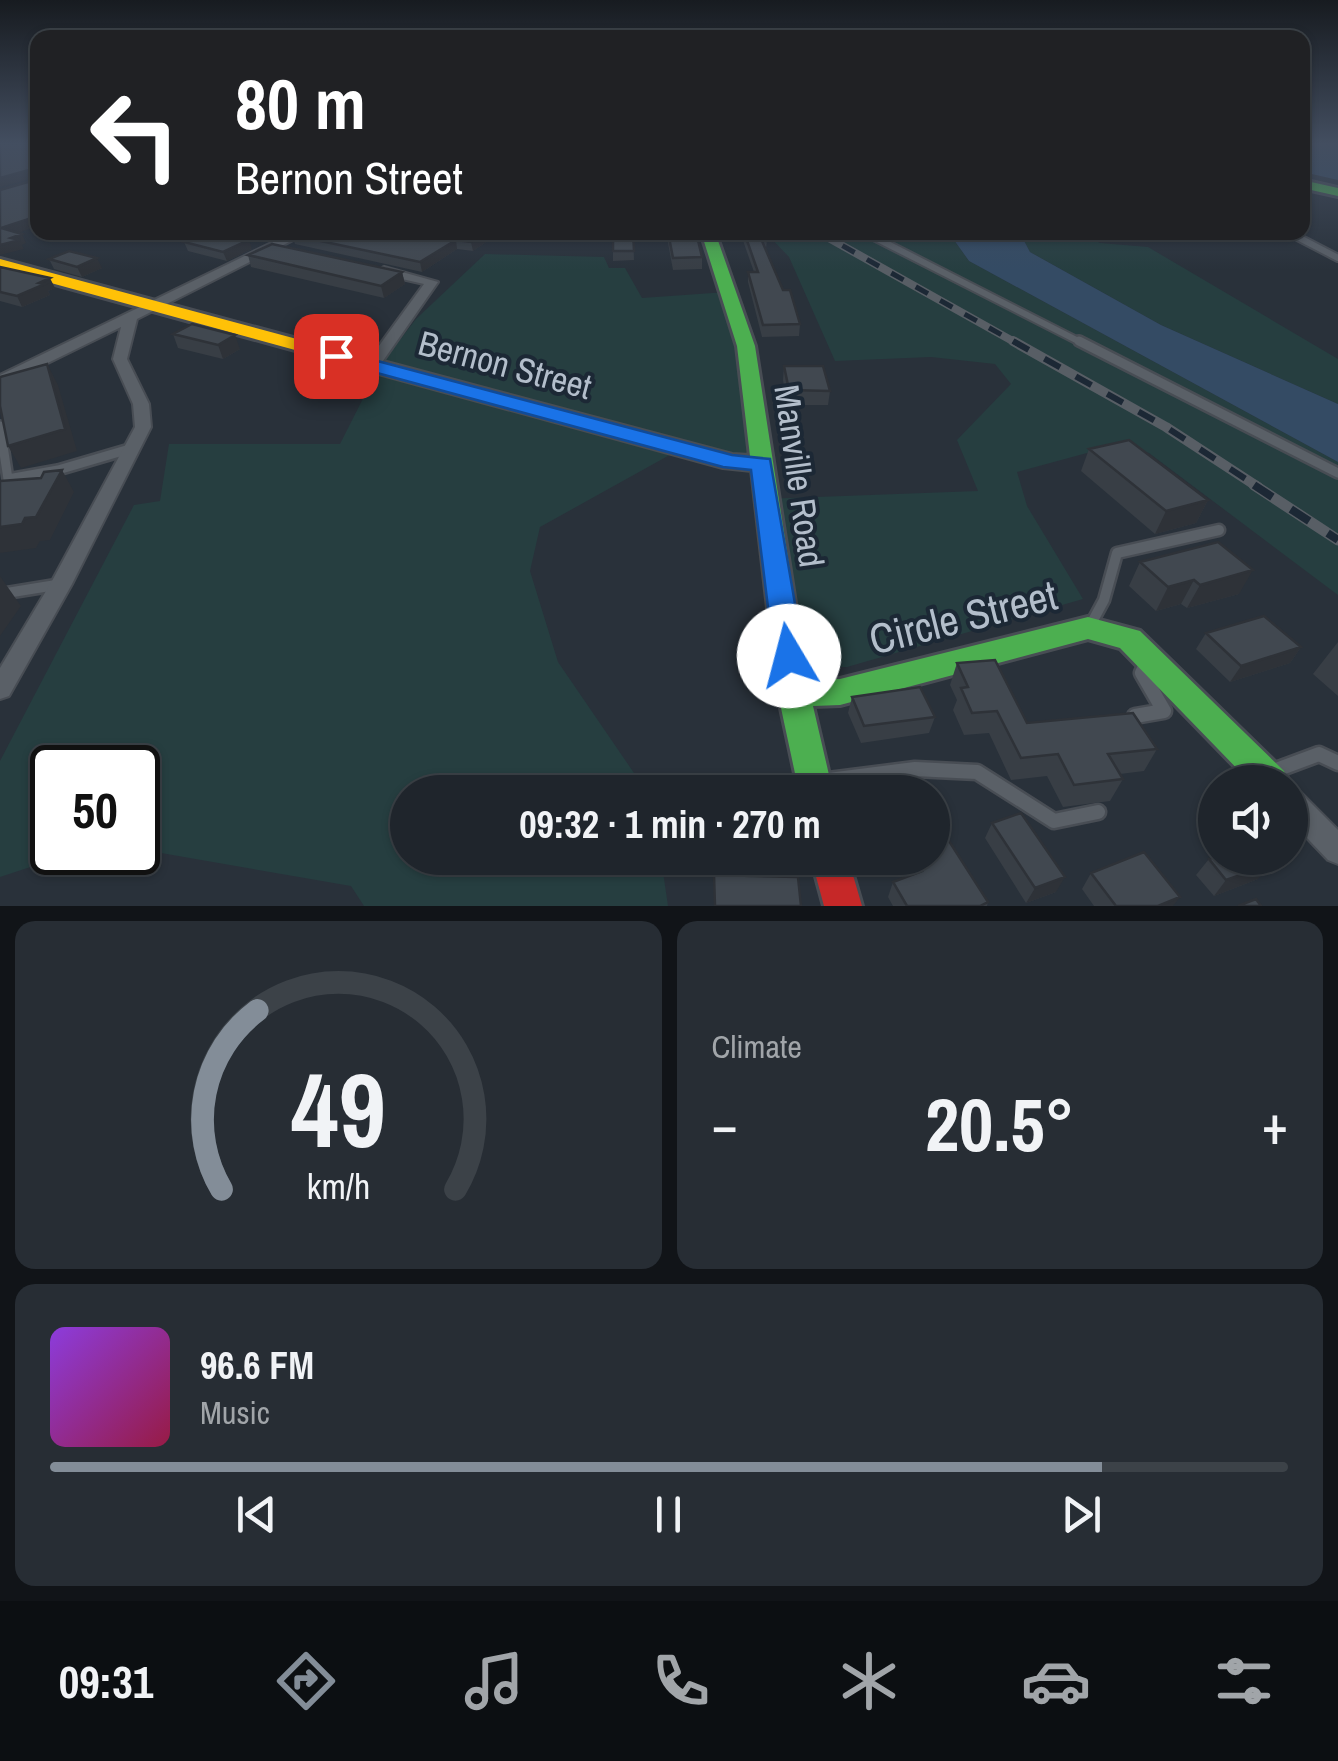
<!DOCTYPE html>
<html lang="en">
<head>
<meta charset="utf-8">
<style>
  body { margin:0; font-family:"Archivo Narrow",sans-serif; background:#272d34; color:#f1f3f6; height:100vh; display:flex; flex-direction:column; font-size:38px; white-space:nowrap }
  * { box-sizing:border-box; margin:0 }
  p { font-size:32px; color:#a1a5a9 }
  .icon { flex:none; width:55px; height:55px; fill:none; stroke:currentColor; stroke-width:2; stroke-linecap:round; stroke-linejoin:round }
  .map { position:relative; height:906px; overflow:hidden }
  .side { display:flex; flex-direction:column; gap:15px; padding:15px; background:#111418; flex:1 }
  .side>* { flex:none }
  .guide { position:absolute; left:30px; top:30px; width:1280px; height:210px; border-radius:20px; box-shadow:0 2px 8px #0004,0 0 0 2px #3c4248; background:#202124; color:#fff; overflow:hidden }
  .buttons { position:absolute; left:1198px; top:765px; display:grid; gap:20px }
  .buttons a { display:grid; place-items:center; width:110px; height:110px; border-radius:50%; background:#1f252c; box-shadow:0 2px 8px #0004,0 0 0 2px #3c4248; font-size:50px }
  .speed { position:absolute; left:30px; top:745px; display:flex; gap:20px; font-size:50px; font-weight:700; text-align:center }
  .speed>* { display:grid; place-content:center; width:130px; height:130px; border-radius:50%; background:#1f252c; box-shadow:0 2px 8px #0004,0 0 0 2px #3c4248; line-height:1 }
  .speed .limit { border:5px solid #111; border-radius:15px; background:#fff; color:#111 }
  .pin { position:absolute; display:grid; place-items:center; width:85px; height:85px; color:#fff; margin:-42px; border-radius:20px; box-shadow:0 5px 15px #0006 }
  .me { position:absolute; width:110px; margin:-55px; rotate:352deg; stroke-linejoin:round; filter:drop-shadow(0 0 8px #0008) }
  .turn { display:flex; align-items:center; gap:35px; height:210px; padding:0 40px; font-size:45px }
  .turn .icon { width:130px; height:130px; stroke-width:2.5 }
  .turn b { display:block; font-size:70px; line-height:85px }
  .big { font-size:75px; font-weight:700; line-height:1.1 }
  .side .tile { flex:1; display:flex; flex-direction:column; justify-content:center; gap:15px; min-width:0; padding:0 35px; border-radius:20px; background:#272d34 }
  .side .dial { align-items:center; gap:0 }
  .dial svg { height:260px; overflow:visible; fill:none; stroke:#3c4248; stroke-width:7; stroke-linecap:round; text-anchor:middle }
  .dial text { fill:#f1f3f6; stroke:none }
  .song { display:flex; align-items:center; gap:30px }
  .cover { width:120px; height:120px; border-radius:15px; background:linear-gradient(135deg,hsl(270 70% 55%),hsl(340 70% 35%)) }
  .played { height:10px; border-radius:5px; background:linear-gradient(90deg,#838d98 85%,#3c4248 85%) }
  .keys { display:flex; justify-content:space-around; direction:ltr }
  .heat { display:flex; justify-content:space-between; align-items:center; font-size:55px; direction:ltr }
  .side .tiles { flex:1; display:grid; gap:15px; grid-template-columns:1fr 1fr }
  .tile:last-child { grid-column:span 2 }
  .trip { position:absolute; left:390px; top:775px; width:560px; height:100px; border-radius:50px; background:#1f252c; box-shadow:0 2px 8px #0004,0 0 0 2px #3c4248; font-weight:700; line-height:100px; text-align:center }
  .tabs { display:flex; height:160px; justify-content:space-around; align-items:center; background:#0c0f12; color:#a1a5a9 }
  .tabs .icon { width:70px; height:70px }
  .tabs .selected { color:#838d98 }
  .tabs b { font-size:45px; color:#f1f3f6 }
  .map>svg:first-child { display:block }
</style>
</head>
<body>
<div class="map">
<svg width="1338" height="906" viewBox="0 0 1338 906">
  <rect width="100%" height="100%" fill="#29313a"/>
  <path fill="#263e40" d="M766,233H949L969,261L1338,462V595L1149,453L1109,447L1017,472L1027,506L1083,599L847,667L790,668L763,499L978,491L957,440L1011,384L995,364L931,357L835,361L789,257Z
    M1020,233H1082L1100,243L1148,247L1338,359V404L1161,325L1030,252Z
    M485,254L604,257L609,268H625L642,298L727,292L758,461L684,447L540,527L530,571L558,662L647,792H408V858H661L668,906H364L351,886L138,849V768H52V852L73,853L0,877V761L134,505L160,501L169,444H340L379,367L416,319Z"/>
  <path fill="#344b64" d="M1303,143H1338V180L1303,172Z
    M949,233H1020L1030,252L1161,325L1338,404V462L969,261Z"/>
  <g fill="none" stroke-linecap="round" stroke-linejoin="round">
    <g stroke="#484d54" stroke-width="10">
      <path id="lane-far3" d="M864,232L1084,344
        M1288,232L1338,258"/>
    </g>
    <g stroke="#484d54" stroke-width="14">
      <path id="lane-far2" d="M1079,341L1338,473
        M0,426L8,479L58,470L133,448"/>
    </g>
    <g stroke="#484d54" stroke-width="15">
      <path id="lane-far1" d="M0,594L56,585
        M1090,626L1104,600L1117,553L1219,530
        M1143,671L1146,665"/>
    </g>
    <g stroke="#484d54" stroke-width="19">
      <path id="lane" d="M1135,716L1164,711L1142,673L1144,669
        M1276,770L1319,754L1338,763
        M821,781L915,769L977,772L1054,821L1098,812"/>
    </g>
    <g stroke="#484d54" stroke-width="4">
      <path id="street" d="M294,232H309L137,319L127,359L149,404L151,427L72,584L9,696L0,699V668L52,581L135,427L133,404L113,359L121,327L5,384L0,386V375Z
        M384,267L438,282L378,368L373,370L365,365L424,284L380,274L378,271Z
        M1290,788L1300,792L1338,830V864L1328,860L1290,820Z"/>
    </g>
    <g stroke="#484d54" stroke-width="6">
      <path id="fast" d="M1302,180L1338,188V196L1302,188Z
        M701,232H715L755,346L807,680L840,679L1088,617L1140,631L1284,771L1289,782H1250L1120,648L1088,639L840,705L813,706L833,792H799L778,694L752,470L723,467L357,367L354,363L364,357L732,455L750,456L737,346Z"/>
    </g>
    <g stroke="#484d54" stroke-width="6">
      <path id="slow" d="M0,259L371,359L374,363L364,369L357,367L0,269Z"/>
    </g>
    <g stroke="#484d54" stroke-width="6">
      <path id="jam" d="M811,858H848L862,906H824Z"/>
    </g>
    <use href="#lane-far3" stroke="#5a6067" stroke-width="6"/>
    <use href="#lane-far2" stroke="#5a6067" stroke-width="9"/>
    <use href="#lane-far1" stroke="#5a6067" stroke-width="10"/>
    <use href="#lane" stroke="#5a6067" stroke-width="14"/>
    <use href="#street" fill="#5a6067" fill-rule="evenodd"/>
    <use href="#fast" fill="#4caf50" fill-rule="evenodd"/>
    <use href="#slow" fill="#ffc107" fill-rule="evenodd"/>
    <use href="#jam" fill="#c62828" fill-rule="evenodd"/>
    <g stroke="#585e65" stroke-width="8">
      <path id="rail-far2" d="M818,232L1018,344"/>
    </g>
    <g stroke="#585e65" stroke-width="10">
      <path id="rail-far1" d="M1013,341L1166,427L1258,487"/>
    </g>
    <g stroke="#585e65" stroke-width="11">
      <path id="rail" d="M1254,485L1338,540"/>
    </g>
    <use href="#rail-far2" stroke="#1c2835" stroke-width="5" stroke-dasharray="14" stroke-linecap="butt"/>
    <use href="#rail-far1" stroke="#1c2835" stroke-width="6" stroke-dasharray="18" stroke-linecap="butt"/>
    <use href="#rail" stroke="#1c2835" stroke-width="8" stroke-dasharray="22" stroke-linecap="butt"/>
  </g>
  <path fill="#383e45" d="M113,232H151L139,238Z
    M255,232H285L272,239L256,235Z
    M494,232H573L544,239L495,237Z
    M576,232H633L634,260L613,261V233Z
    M666,232H696L702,257V269L673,270Z
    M740,232H764L767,240L766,249L783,290L800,324L799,336L762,337L748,282V272H754Z
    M292,235L489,240L473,251L457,249L422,272L295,244Z
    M184,242L252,249L227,261L188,251Z
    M248,255L402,272L405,284L384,298L251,267Z
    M49,259L102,268L82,277L54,269Z
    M0,267L55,288L48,291L50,295L22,307L0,301Z
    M173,334L240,349L223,359L178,348Z
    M784,366L830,391L828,405H787L783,380Z
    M358,371L336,395L318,393L314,381Z
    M1089,449L1208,500L1196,523L1155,534L1081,471Z
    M1140,562L1239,594L1187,608L1181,604L1156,611L1129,586Z
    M1206,633L1301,647L1290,663L1230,682L1196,649Z
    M1338,642V696L1313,674Z
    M957,663L1027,723L1157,749L1144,771L1120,774L1123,779L1110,801L1063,807L1047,776L1011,780L989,733L964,735L953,710L957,700L950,685Z
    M852,697L935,717L929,733L861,743L848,713Z
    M992,823L1056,892L1026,903L985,838Z
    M911,858H932L988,902L987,906H893L888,897L893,882L910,875L907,870Z
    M1209,859L1258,879L1214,896L1196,875Z
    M1091,873L1173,906H1094L1082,889Z"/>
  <path fill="#2e3238" d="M36,168L38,177L0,187V178Z
    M38,216V226L6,237L1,228Z
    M136,232H151L139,238Z
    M271,232H285L272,239Z
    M484,232H488L489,240L473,251L471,242Z
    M544,232H573L544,239Z
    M22,234L26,243L22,245L24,249L0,255V245L11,238Z
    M249,240L252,249L227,261L223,252Z
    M456,240L457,249L422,272L420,262Z
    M97,258L102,268L82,277L77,267Z
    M402,272L405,284L384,298L381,286Z
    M50,278L55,288L48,291L50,295L22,307L17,296L39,283Z
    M235,335L240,349L223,359L218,345Z
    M355,359L358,371L336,395L333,382Z
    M47,364L58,385L77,451L21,468L8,446Z
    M62,470L74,492L50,540L40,541L36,548L0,553V527Z
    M1208,500L1196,523L1155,534L1166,511Z
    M1253,570L1239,594L1187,608L1200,585Z
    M0,576L21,606L0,636Z
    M1194,580L1181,604L1156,611L1168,587Z
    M1301,647L1290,663L1230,682L1241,666Z
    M1272,864L1258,879L1214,896L1226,880Z
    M1065,877L1056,892L1026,903L1035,888Z
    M1180,897L1173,906H1158Z"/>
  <path fill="#414850" stroke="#2e3238" stroke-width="2.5" d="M0,143H38V216L1,228L22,234L11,238L20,240L0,245V190L35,180L36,168L0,178Z
    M206,232H207L249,240L223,252L184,242Z
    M297,232H484L471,242L456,240L420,262L292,235Z
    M613,232H633L634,251H613Z
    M668,232H696L702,257L673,258Z
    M744,232H764L767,240L762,241L783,290H790L800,324L763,325L748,272H758Z
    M272,244L402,272L381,286L248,255Z
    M69,251L97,258L77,267L49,259Z
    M0,267L50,278L39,283L45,284L17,296L0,292Z
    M192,324L235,335L218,345L173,334Z
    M340,355L355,359L333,382L314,381L329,360Z
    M47,364L65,429L8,446L0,406V377Z
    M784,366H823L830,391L789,390Z
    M1129,440L1208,500L1166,511L1089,449Z
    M62,470L36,517L25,518L22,524L0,527V481L41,478L44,472Z
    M1218,542L1253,570L1200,585L1194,580L1168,587L1140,562Z
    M1264,616L1301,647L1241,666L1206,633Z
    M995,660L1027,723L1133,713L1157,749L1108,754L1123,779L1074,785L1058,754L1021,758L997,711L972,713L961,688L968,687L957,663Z
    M920,687L935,717L864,726L852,697Z
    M1021,813L1065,877L1035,888L992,823Z
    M949,841L988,902L980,906H907L893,882L922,871L914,858H932V847Z
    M1144,852L1180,897L1158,906H1116L1091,873Z
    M1215,857L1266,858L1272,864L1226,880L1209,859Z
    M714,875L798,877L801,906H715Z
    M1256,899L1261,906H1238Z"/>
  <linearGradient id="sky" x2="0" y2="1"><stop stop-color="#171b20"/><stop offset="0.53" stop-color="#434e60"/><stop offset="1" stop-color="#434e60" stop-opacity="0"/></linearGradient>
  <rect width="1338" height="270" fill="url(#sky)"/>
  <path fill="#1a73e8" stroke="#114b97" stroke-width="2.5" d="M336,350L732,455L770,459L804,656L799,664L789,668L778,664L774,656L751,470L723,467L329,360L326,356Z"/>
  <g text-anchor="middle" stroke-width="8" stroke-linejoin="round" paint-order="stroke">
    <g font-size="35" fill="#b3becb" stroke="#1c2835">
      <text transform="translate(505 365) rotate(15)" y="12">Bernon Street</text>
      <text transform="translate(799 476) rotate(82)" y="12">Manville Road</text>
    </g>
    <g font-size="42" fill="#b3becb" stroke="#1c2835">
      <text transform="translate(963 617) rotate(-14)" y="15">Circle Street</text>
    </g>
  </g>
</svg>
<div class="buttons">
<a><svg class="icon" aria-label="sound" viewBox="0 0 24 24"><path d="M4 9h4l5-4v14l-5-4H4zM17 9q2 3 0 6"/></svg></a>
</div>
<div class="speed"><div class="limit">50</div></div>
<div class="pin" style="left:336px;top:356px;background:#d93025"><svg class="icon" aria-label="arrive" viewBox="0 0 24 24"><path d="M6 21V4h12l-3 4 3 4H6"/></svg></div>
<svg class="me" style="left:789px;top:656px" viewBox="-20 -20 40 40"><circle r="19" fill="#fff"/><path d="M0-13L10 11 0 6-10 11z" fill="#1a73e8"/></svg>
<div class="trip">09:32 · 1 min · 270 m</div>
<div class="guide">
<div class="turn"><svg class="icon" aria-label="left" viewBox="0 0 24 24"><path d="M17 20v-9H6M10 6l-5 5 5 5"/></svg><div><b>80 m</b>Bernon Street</div></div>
</div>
</div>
<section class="side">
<div class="tiles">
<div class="tile dial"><svg viewBox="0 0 100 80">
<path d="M14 69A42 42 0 1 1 86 69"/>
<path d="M14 69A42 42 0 0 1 25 14" stroke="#838d98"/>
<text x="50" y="56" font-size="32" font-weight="700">49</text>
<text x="50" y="72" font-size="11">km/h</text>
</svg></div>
<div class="tile"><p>Climate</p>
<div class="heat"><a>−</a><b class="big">20.5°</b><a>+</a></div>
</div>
<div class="tile">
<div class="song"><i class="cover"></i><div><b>96.6 FM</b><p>Music</p></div></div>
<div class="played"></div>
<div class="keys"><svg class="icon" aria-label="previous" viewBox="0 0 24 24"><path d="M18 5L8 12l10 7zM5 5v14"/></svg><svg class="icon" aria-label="pause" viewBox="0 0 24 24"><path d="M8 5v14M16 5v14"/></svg><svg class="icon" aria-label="next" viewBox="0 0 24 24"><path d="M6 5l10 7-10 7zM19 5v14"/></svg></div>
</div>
</div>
</section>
<nav class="tabs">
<b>09:31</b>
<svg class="icon selected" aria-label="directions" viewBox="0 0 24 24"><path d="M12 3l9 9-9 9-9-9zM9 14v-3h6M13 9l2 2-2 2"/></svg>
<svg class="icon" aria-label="music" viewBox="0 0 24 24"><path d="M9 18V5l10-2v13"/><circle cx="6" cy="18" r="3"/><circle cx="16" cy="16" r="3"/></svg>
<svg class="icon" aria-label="phone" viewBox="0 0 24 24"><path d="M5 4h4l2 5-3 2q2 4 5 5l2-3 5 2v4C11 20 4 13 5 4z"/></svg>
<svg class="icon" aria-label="climate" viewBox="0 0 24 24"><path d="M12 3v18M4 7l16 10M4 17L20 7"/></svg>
<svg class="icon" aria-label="car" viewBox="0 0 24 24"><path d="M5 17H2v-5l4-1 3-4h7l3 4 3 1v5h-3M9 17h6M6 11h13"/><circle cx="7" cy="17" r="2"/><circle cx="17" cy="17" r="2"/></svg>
<svg class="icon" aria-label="filters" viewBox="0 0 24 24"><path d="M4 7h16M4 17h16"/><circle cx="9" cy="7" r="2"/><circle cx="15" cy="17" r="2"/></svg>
</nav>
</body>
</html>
